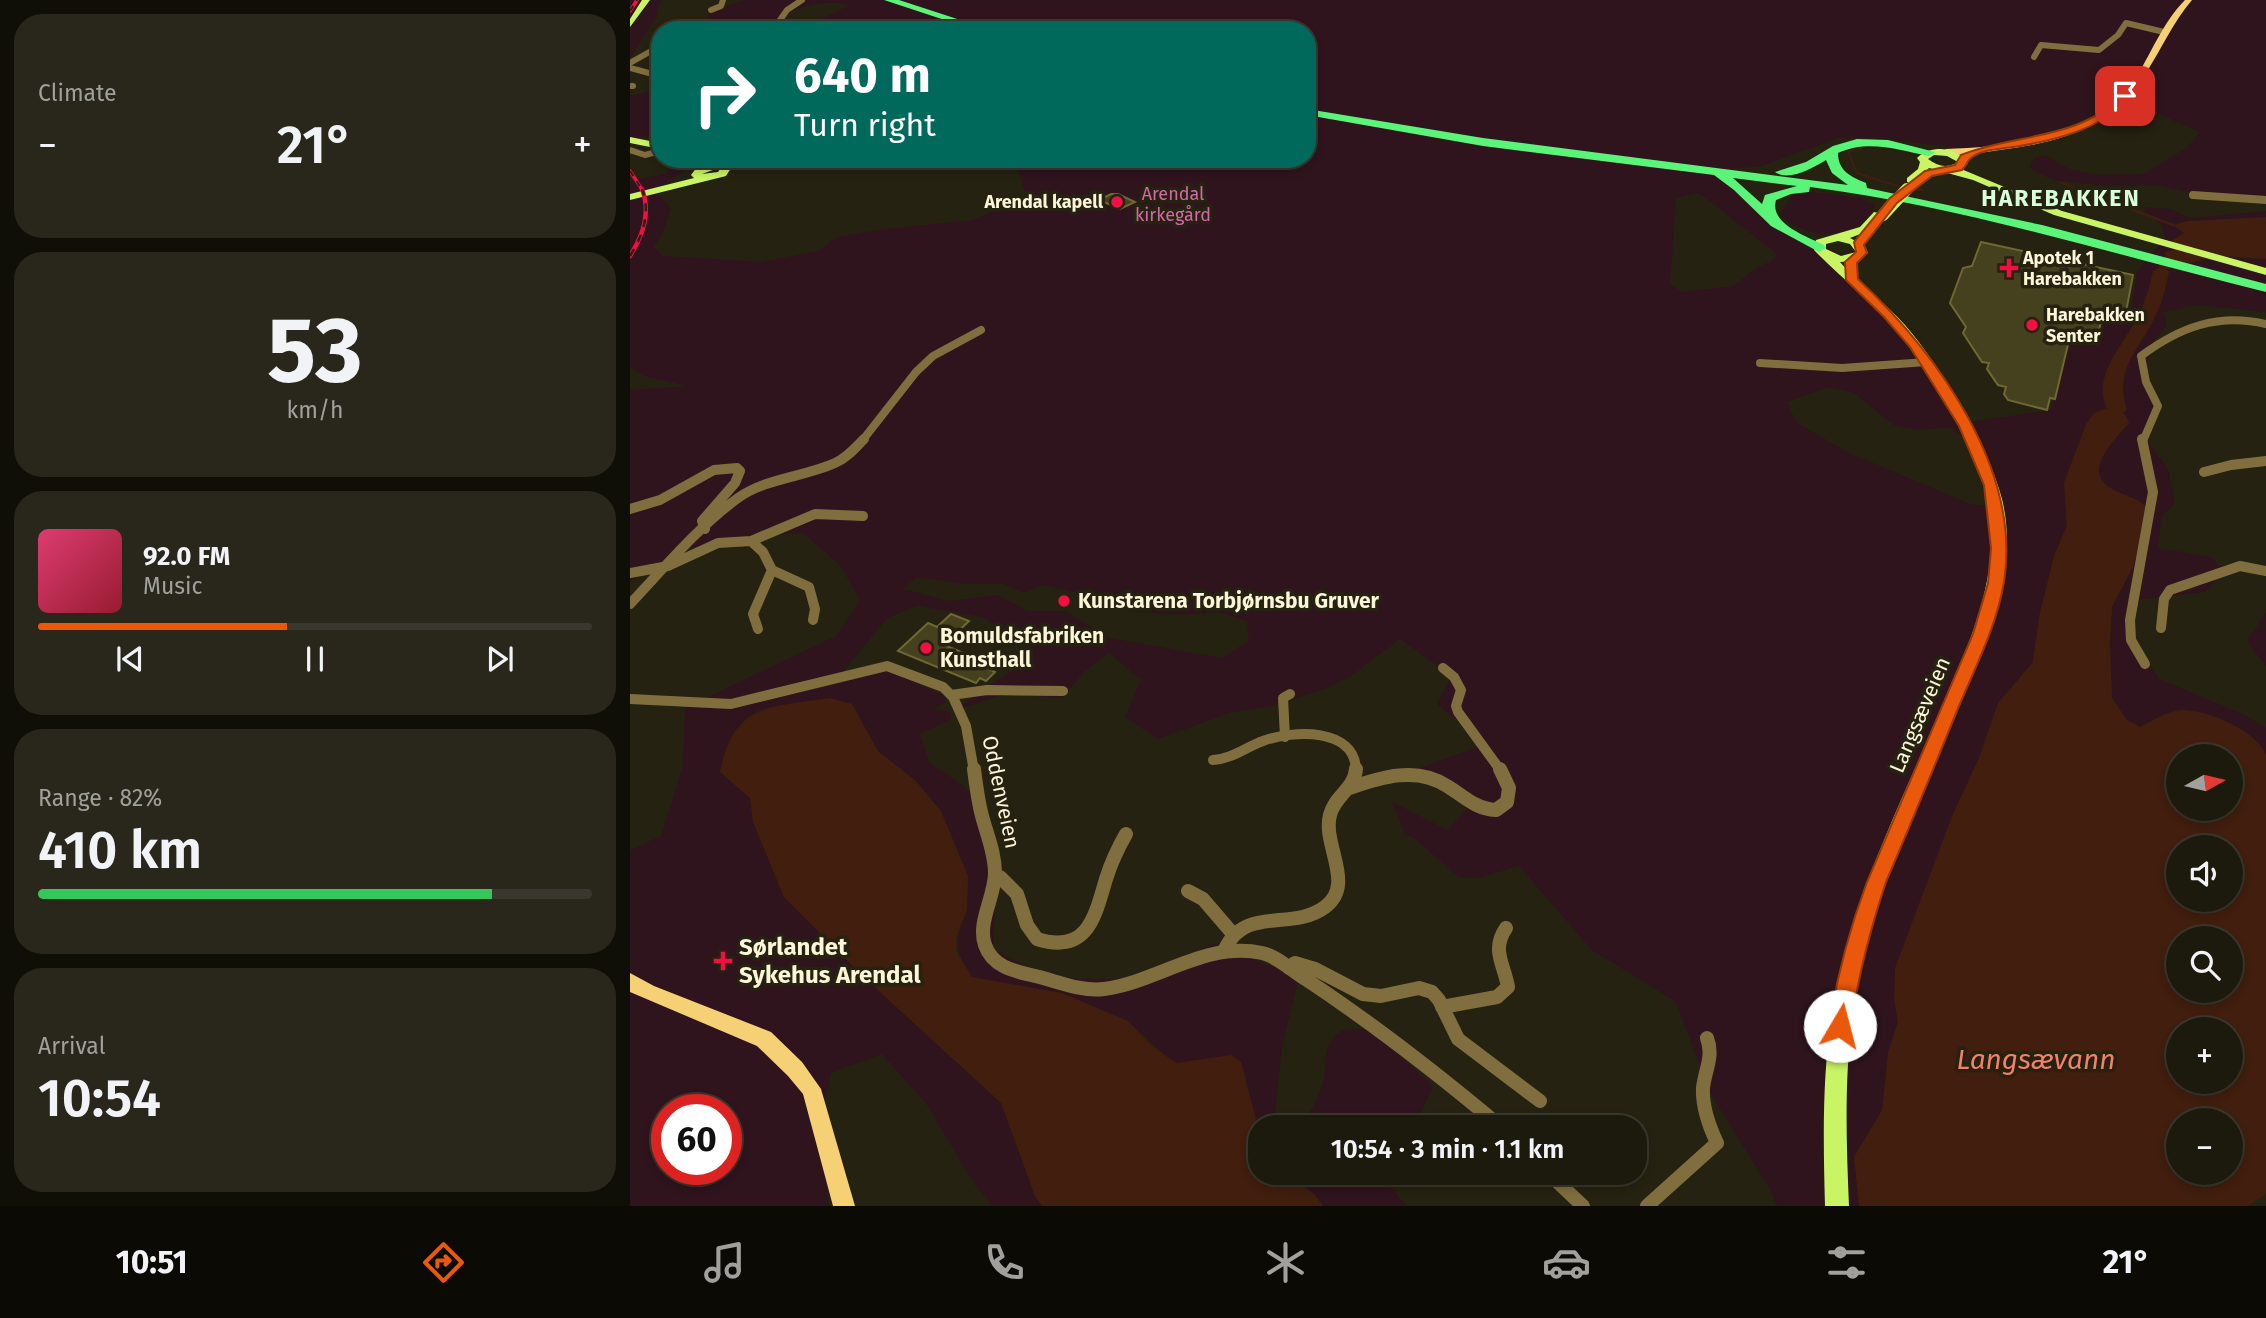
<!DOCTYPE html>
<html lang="en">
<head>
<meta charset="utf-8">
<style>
  body { margin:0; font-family:"Fira Sans",sans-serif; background:#29271b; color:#f1f3f6; height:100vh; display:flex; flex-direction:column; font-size:26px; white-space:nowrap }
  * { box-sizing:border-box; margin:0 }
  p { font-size:23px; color:#a0a19d }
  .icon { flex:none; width:38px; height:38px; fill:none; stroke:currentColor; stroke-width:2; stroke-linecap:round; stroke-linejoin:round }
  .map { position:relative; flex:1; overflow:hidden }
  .drawer { display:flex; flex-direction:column; gap:14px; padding:14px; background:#0f0e07; width:630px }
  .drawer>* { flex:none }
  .guide { position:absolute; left:21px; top:21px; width:665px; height:147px; border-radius:28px; box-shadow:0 4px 10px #0003,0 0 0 2px #3a382e; background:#00695c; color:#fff; overflow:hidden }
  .needle { width:46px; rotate:82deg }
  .controls { position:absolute; left:1536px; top:744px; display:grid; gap:14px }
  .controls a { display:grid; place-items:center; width:77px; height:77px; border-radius:50%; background:#1c1a0d; box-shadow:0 4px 10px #0003,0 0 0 2px #3a382e; font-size:35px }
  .speed { position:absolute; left:21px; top:1094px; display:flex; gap:14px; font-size:35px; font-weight:700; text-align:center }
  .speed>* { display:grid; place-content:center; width:91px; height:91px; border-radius:50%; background:#1c1a0d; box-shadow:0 4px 10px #0003,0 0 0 2px #3a382e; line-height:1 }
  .speed .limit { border:10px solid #d22; background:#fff; color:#111 }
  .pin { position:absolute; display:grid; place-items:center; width:60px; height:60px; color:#fff; margin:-30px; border-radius:14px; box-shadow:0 4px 10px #0006 }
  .me { position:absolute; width:77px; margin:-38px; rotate:8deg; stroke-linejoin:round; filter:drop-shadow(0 0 5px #0008) }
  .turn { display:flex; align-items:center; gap:24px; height:147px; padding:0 28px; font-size:32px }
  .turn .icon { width:91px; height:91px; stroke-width:2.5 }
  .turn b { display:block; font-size:49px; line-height:60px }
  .big { font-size:52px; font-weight:600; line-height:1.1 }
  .drawer .card { flex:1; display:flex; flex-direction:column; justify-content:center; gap:10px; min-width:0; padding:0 24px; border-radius:28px; background:#29271b }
  .drawer .dial { align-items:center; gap:0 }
  .dial b { font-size:91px; line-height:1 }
  .song { display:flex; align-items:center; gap:21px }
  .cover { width:84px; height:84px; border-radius:10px; background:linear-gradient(135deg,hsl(340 70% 55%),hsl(350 70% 35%)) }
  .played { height:7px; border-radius:4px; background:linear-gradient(90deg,#ea580c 45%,#3a382e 45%) }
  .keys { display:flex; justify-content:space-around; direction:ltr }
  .heat { display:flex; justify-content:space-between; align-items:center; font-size:38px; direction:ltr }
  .charge { height:10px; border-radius:5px; background:linear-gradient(90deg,#34c759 82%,#3a382e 0) }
  .trip { position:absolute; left:618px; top:1115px; width:399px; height:70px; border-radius:28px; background:#1c1a0d; box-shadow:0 4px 10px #0003,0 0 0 2px #3a382e; font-weight:600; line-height:70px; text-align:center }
  .tabs { display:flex; height:112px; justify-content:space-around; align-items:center; background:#0b0a05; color:#a0a19d }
  .tabs .icon { width:49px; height:49px }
  .tabs .active { color:#ea580c }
  .tabs b { font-size:32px; color:#f1f3f6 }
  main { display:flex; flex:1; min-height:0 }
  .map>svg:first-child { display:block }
</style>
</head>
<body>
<main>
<section class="drawer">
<div class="card"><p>Climate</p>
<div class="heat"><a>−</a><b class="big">21°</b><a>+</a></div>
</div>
<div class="card dial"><b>53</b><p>km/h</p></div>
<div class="card">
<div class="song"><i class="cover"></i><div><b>92.0 FM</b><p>Music</p></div></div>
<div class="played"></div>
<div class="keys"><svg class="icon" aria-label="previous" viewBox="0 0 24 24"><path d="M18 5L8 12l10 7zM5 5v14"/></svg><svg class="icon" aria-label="pause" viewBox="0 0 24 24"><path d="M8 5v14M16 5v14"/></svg><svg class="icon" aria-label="next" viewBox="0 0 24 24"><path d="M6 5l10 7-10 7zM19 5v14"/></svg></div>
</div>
<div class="card"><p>Range · 82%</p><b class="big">410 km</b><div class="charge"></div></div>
<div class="card"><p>Arrival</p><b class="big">10:54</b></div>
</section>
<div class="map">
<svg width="1636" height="1206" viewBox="0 0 1636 1206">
  <rect width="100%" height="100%" fill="#252211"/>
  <path fill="#2f141d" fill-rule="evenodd" d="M0,0H33L28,5L26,18L0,58Z
    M115,0H1636V201L1564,194L1528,185L1475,186L1424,180L1401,169L1400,164L1406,157L1415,155L1439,169L1471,175L1514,174L1558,147L1570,132L1504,103L1489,104L1440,125L1378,144L1339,149L1245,138H1208L1132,166L1088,170L1109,189L1140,226L1173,242L1202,261L1270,337L1333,423L1421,410L1441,339L1460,342L1471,338L1475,323L1501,312L1507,272L1535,238L1531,224L1515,211L1514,207L1541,209L1560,218L1636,211V217L1558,221L1544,225L1554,232L1552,236L1543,239L1546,250L1537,255L1543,269C1583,255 1595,259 1636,259V312L1567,305L1533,312L1537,325L1523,342L1515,370L1530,405L1512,434L1538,469L1545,503L1531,517L1528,548L1582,557L1593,572L1575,592L1507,600L1501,637L1529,679L1613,714L1636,728V755C1628,731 1576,709 1551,710C1538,711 1522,721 1510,727L1497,720L1482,698L1480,643L1482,607L1503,567L1510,500C1492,494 1475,490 1468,471L1490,410L1456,424L1434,483L1437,525L1424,556L1409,617L1403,662L1368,703L1349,758L1322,816L1264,1000L1268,1022L1258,1052L1252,1110L1224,1157L1229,1206H1147L1141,1191L1081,1094L1045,1001L962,950L889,866L849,878H830L784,838L775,834L762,802L817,830L840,806L785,770L850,746L840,731L807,704L822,676L770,639L718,678L698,688L642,706L599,713L528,739L495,717L511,680L479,653L454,672L432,698L375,694L321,712L320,720L290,734L299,762L354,801L367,867L363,949L416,977L505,981L584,944L669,977L652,1046L645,1114L672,1123C682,1110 691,1095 694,1078C697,1055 692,1045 713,1030L741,1029L803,1086L784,1127H630V1136L613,1069L557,1076L498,1021L432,993L342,977C323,947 324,943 337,910L286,781L248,751L222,704C203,705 144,704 130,710C105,720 94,748 90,772L120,798L123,822L154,897L239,982L371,1103L405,1196L412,1206H363L345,1185L296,1103L252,1054L201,1073L190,1125L199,1206H0V850L31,836L53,766L55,708L206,636L230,600L210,565L173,533L136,535L59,548L0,581V390L58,386L14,376L0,367V181L34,174L47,164L56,168L27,192L41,209L34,230L24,247L33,256L131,262L188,251L207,237L240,231L342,220L372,208L396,195L387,168L431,159H677V30H169L220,5C201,1 178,3 161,12C153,16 148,26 139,29C117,36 94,27 76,16L85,10ZM1069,193L1147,254L1144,260L1128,267L1103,286L1052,292L1040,284L1046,198ZM1199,387L1224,393L1264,425L1288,430L1320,427L1339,442L1368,507L1340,504L1217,452L1166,422L1157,402ZM287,577L333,584H373L394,593L413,585L471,598L490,593L498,611L553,615L587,612L617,621L619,641L592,658L480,638L435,611H397L368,595L319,601L273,589ZM287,606L353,617L396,646L389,666L321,712L303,709L317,702L313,695L259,671L213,672L257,618ZM37,1110H96V1169H37Z
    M30,89V135L0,138V96Z
    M1181,192L1231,198L1245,205C1231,243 1175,240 1150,215L1163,194Z
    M1636,613V666L1617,641Z
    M656,1173H762L757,1184L777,1206H693L685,1195Z"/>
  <path fill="#411e0e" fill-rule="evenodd" d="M1636,217V259L1592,256L1573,259L1531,271L1529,265L1536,255L1535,252L1545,250L1541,241L1554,233L1543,225L1558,221Z
    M1475,409C1487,410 1496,410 1499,423C1481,444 1448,475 1488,492C1500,497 1509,499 1517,508L1516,525L1503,567L1482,607L1480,643L1482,698L1497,720L1510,727C1522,721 1538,711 1551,710C1576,709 1628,731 1636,755V1194L1618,1206H1229L1224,1157L1252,1110L1258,1052L1268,1022L1264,1000L1265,968L1322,816L1349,758L1368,703L1403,662L1409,617L1424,556L1437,525L1434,483L1456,424L1464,413ZM1549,756H1601V808H1549ZM1549,847H1601V900H1549ZM1549,938H1601V990H1549ZM1549,1029H1601V1082H1549ZM1549,1120H1601V1172H1549Z
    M200,698L222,704L248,751L286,781L311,811L338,876L337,910L326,938V951L342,977L432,993L498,1021L520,1044L546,1063L601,1055L611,1062L630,1136V1172L656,1173L685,1195L693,1206H412L405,1196L371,1103L239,982L154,897L123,822L120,798L90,772C103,703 142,707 200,698Z"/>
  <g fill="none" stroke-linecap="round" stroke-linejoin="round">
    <path stroke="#411e0e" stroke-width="2" d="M1234,147L1218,152L1227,173L1273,188
      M1430,182L1452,191
      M1280,189L1293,190"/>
    <path stroke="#411e0e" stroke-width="2.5" d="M1280,189L1293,190
      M1448,189L1543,225"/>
    <path fill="#411e0e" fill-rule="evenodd" d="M1531,266L1539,271C1536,288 1532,303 1524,319C1507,353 1484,369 1497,410L1487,416L1480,414C1458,379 1492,348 1507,318C1515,303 1519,288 1523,271Z"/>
  </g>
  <path fill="#45401e" stroke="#6f6831" stroke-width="2" d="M481,194H488L505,202L490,209L469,200Z
    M1351,242L1503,275L1496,312L1471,322L1467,337L1459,340L1440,336L1425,399L1420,398L1417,410L1378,400L1374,394L1376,387L1368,385L1357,369L1359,363L1352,362L1333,333L1336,327L1320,303L1333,268L1342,266Z
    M321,614L339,621L314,645L363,665L359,669L365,672L356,681L350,678L346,683L268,651L298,623L307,627Z"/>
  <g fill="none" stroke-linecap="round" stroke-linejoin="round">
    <path stroke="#816e3f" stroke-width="6" d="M81,10L91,6L93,0
      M39,30L52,24L65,23
      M143,30L157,10L172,0
      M1404,57L1411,45L1469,50L1488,35L1496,23L1534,32
      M0,63L23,50L30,35
      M0,68L30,76
      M0,86H3
      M0,150L15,155L30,151"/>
    <path stroke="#816e3f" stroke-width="8" d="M1563,195L1636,200
      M1130,363L1212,368L1297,362
      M232,441L286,372L303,356L351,330
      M1513,441L1528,406L1516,382L1511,356C1550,327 1588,313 1636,324"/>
    <path stroke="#816e3f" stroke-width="10" d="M1512,439L1523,492L1500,620L1501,640L1515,664
      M1574,472L1601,465L1636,461
      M0,509L30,500L84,470L107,468L110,471L105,483L72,521L75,529
      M121,541L185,514L233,516
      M0,573L38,566L88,543L121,541L133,552L142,570L179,587L185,609L183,620
      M0,604C33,569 69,526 108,498C136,478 174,477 205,463C217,458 225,448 234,439
      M1531,628L1534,599L1540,590L1610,566L1636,571
      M128,629L123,614L142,570
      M813,668L824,677L831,690L826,706L828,712L871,771
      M321,695L357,690L433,691
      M0,699L101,704L257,666L313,687L323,697L336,726L344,771
      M655,737L653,698L660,694
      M583,760C602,759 616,747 633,741C663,730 726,727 726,771"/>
    <path stroke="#816e3f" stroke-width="14" d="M344,769C346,785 348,801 352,816C357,835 365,853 365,873C365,896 347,923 355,945C362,966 383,971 401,975C425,980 449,992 474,989C528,982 575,941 632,953C647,956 663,972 677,980C745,1025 809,1075 871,1127
      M720,788C751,777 787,766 817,786C834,796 845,809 866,810L877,802L879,788L870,769
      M366,878L370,877L387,894L397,925L407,939C458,955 465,916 476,879C481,863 488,848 496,834
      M558,891L573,899L603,934
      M595,949C616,905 661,932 695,907C726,884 692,845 700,815C705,795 724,790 726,769
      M659,968L665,963L685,969L733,994L751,996L789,988L802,992L809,1000L828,1039L910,1101
      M812,1007L867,997L878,987C874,964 861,950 876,928
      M917,1172L953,1206
      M1017,1206L1087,1143C1079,1126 1072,1107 1073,1088C1075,1069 1084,1057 1077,1038"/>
    <path fill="#f6d074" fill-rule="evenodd" d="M1555,0H1562C1543,22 1532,48 1516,73C1482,128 1431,142 1370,150C1356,152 1322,158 1312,152L1316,149C1382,146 1461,140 1503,82C1521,55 1532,23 1555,0Z
      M0,973L24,986L141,1032L172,1062L191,1089L225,1206H203L173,1094L158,1076L127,1046L0,992Z"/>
    <path fill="#c9f565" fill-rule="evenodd" d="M12,0H20L0,27V19Z
      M0,137L30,143V149L0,143Z
      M1311,149C1323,150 1331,153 1338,163L1331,169L1432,211L1636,268V275L1424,215L1343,180L1299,168L1285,182H1277V178L1288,169L1290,162L1287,158C1294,151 1302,149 1311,149ZM1304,155L1317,156L1328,162C1317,169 1307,166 1298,159Z
      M89,162L101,168L96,176L0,200V194L64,178L61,175L67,167ZM88,168L90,169L88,172L72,174Z
      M1244,212L1253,214L1238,231L1220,238L1235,246L1238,253L1226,261L1210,262C1229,285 1255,302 1275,325C1312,368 1358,445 1372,499C1391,577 1351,653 1323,722C1293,793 1259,864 1238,939C1213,1030 1215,1113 1219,1206H1195C1192,1097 1192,1014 1228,909C1250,843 1281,779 1309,714C1338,646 1372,578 1358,502C1349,452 1299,371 1267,331C1243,302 1210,277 1184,250L1186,240L1230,227ZM1208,241L1220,244L1226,252L1211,256L1196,249V244Z"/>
    <path fill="#5af479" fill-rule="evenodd" d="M254,0H269L361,30H345Z
      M677,109L853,138L1218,185L1202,173L1196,160C1183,168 1158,182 1145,172L1176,162L1203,146L1227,139L1258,140L1305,152L1299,156C1269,150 1238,139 1208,153C1208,171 1221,177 1236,183L1237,188L1412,225L1636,284V292C1485,255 1335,207 1180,187L1179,192L1161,194L1146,200C1139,224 1177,236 1194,245L1196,248L1189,252L1141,226L1104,190L1084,175L853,146L677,115ZM1103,178L1167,186L1135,195L1132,204Z"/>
    <g stroke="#f01041" stroke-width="3.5">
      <path id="rail-far1" d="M0,11L7,0
        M0,171L13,191"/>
    </g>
    <g stroke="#f01041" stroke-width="4.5">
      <path id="rail" d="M0,256C13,235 21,213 12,189"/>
    </g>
    <use href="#rail-far1" stroke="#252211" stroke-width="2" stroke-dasharray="6" stroke-linecap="butt"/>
    <use href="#rail" stroke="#252211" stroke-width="2.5" stroke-dasharray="8" stroke-linecap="butt"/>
    <path stroke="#c9f565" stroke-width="9" d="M1275,191L1287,181"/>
    <path stroke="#c9f565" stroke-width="12" d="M1253,215L1277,189"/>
  </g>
  <path fill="#ea580c" stroke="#983908" stroke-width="2" d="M1492,94L1500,96C1474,129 1423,141 1383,147C1371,149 1351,149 1341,158C1338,160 1336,166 1332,170L1302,176L1267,203L1234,245L1237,253L1227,263L1228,279C1306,352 1392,469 1374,582C1367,625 1346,666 1329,706C1305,765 1281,824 1256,882C1240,930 1228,976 1221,1026L1218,1033L1210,1037L1203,1033L1199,1026C1207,976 1219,930 1237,882L1343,634L1358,583L1361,548L1354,485L1329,426L1280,347L1254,317L1216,280L1215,262L1226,252L1224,242L1260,198L1295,171L1325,165L1331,155C1384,133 1451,141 1492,94Z"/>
  <g fill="#f01041" stroke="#252211" stroke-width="2.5">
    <circle cx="487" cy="202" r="7"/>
    <path d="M1375.5 257.5h7v7h7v7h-7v7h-7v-7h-7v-7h7z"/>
    <circle cx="1402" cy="325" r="7"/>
    <circle cx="434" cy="601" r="7"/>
    <circle cx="296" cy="648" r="7"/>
    <path d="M89.5 950.5h7v7h7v7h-7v7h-7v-7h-7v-7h7z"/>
  </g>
  <g text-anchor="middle" stroke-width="7" stroke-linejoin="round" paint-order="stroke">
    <g font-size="18" fill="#d867a8" stroke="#252211">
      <text x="543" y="200">Arendal<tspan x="543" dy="21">kirkegård</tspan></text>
    </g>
    <g font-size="18" font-weight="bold" fill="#fcf5d7" stroke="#252211" text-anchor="start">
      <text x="473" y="208" text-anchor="end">Arendal kapell</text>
      <text x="1393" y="264">Apotek 1<tspan x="1393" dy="21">Harebakken</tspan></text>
      <text x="1416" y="321">Harebakken<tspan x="1416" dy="21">Senter</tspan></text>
    </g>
    <g font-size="21" font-weight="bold" fill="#fcf5d7" stroke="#252211" text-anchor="start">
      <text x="448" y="608">Kunstarena Torbjørnsbu Gruver</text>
      <text x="310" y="643">Bomuldsfabriken<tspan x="310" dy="24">Kunsthall</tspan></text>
    </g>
    <g font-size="21" fill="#fcf5d7" stroke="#252211">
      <text transform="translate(1290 715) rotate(-67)" y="7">Langsæveien</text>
      <text transform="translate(371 792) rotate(78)" y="7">Oddenveien</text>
    </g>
    <g font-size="23" font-weight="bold" letter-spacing="2" fill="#d9fdda" stroke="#252211">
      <text x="1431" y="206">HAREBAKKEN</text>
    </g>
    <g font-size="24" font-weight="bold" fill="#fcf5d7" stroke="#252211" text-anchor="start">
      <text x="109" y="955">Sørlandet<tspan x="109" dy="28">Sykehus Arendal</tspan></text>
    </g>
    <g font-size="28" font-style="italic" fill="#f67f6c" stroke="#252211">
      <text x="1406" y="1069">Langsævann</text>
    </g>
  </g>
</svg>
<div class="controls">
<a><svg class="needle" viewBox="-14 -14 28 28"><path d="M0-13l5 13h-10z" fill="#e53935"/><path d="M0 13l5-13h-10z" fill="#a0a19d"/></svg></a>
<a><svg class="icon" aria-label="sound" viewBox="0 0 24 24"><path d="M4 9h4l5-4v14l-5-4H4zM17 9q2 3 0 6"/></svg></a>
<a><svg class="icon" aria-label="search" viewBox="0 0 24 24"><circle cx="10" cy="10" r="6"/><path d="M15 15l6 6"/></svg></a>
<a>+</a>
<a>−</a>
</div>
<div class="speed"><div class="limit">60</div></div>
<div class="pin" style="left:1495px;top:96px;background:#d93025"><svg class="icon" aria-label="arrive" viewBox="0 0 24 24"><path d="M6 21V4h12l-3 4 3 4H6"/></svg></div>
<svg class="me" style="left:1210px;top:1026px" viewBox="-20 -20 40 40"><circle r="19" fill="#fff"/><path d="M0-13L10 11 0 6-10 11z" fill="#ea580c"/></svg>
<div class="trip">10:54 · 3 min · 1.1 km</div>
<div class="guide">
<div class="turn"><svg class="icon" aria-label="right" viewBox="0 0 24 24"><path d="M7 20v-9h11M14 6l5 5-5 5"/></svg><div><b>640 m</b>Turn right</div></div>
</div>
</div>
</main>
<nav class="tabs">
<b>10:51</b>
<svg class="icon active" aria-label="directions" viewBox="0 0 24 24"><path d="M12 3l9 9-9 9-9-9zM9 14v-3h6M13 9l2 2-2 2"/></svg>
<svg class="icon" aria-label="music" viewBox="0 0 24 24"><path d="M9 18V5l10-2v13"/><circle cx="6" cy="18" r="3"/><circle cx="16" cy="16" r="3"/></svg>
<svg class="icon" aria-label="phone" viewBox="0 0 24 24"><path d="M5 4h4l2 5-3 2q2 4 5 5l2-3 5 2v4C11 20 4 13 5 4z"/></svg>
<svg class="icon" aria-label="climate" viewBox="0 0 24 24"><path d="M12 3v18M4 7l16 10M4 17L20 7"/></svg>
<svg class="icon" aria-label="car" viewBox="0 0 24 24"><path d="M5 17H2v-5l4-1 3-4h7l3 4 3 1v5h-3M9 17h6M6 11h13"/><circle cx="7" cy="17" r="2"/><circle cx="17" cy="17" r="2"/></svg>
<svg class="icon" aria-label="filters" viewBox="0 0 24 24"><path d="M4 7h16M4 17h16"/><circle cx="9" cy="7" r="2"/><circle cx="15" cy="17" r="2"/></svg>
<b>21°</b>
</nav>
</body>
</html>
